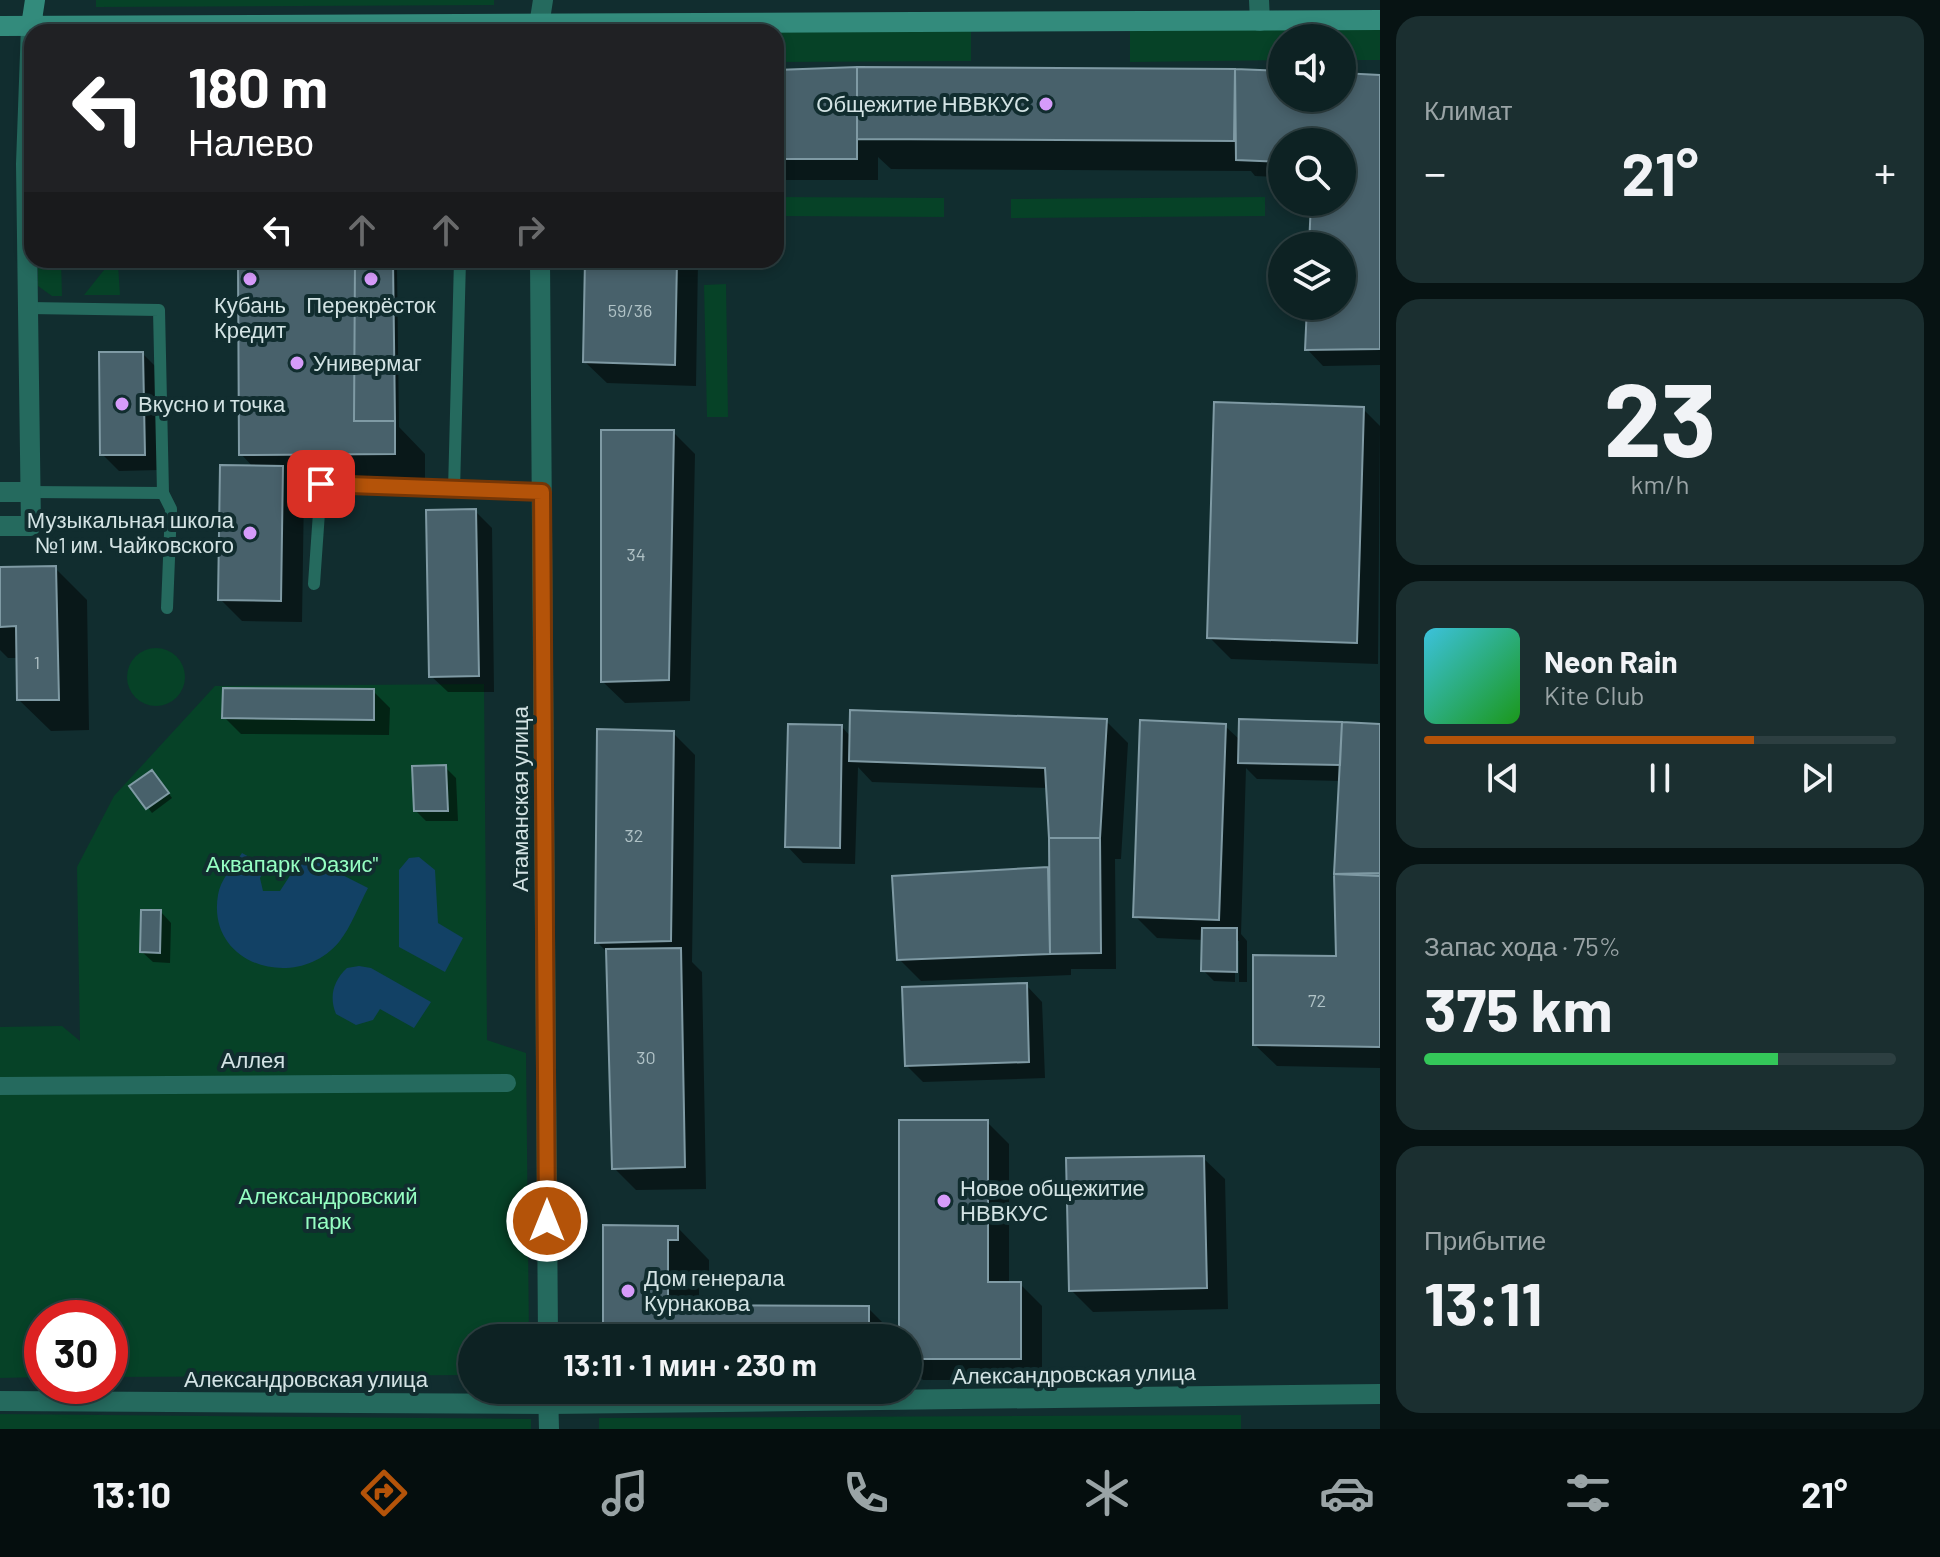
<!DOCTYPE html>
<html lang="ru">
<head>
<meta charset="utf-8">
<style>
  body { margin:0; font-family:Barlow,sans-serif; background:#1b2f30; color:#f1f3f6; height:100vh; display:flex; flex-direction:column; font-size:30px; white-space:nowrap }
  * { box-sizing:border-box; margin:0 }
  p { font-size:26px; color:#9aa4a6 }
  .icon { flex:none; width:44px; height:44px; fill:none; stroke:currentColor; stroke-width:2; stroke-linecap:round; stroke-linejoin:round }
  .map { position:relative; flex:1; overflow:hidden }
  .sheet { display:flex; flex-direction:column; gap:16px; padding:16px; background:#071313; width:560px }
  .sheet>* { flex:none }
  .hud { position:absolute; left:24px; top:24px; width:760px; height:244px; border-radius:24px; box-shadow:0 4px 12px #0003,0 0 0 2px #2d3f41; background:#202124; color:#fff; overflow:hidden }
  .fabs { position:absolute; left:1268px; top:24px; display:grid; gap:16px }
  .fabs a { display:grid; place-items:center; width:88px; height:88px; border-radius:50%; background:#0d2223; box-shadow:0 4px 12px #0003,0 0 0 2px #2d3f41; font-size:40px }
  .speed { position:absolute; left:24px; top:1300px; display:flex; gap:16px; font-size:40px; font-weight:700; text-align:center }
  .speed>* { display:grid; place-content:center; width:104px; height:104px; border-radius:50%; background:#0d2223; box-shadow:0 4px 12px #0003,0 0 0 2px #2d3f41; line-height:1 }
  .speed .limit { border:12px solid #d22; background:#fff; color:#111 }
  .pin { position:absolute; display:grid; place-items:center; width:68px; height:68px; color:#fff; margin:-34px; border-radius:16px; box-shadow:0 4px 12px #0006 }
  .me { position:absolute; width:88px; margin:-44px; rotate:0deg; stroke-linejoin:round; filter:drop-shadow(0 0 6px #0008) }
  .turn { display:flex; align-items:center; gap:28px; height:168px; padding:0 32px; font-size:36px }
  .turn .icon { width:104px; height:104px; stroke-width:2.5 }
  .turn b { display:block; font-size:56px; line-height:68px }
  .lanes { display:flex; align-items:center; height:76px; padding:0 32px; background:#0003; justify-content:center; gap:40px; direction:ltr }
  .lanes .off { opacity:.35 }
  .big { font-size:60px; font-weight:700; line-height:1.1 }
  .sheet .widget { flex:1; display:flex; flex-direction:column; justify-content:center; gap:12px; min-width:0; padding:0 28px; border-radius:24px; background:#1b2f30 }
  .sheet .dial { align-items:center; gap:0 }
  .dial b { font-size:104px; line-height:1 }
  .song { display:flex; align-items:center; gap:24px }
  .cover { width:96px; height:96px; border-radius:12px; background:linear-gradient(135deg,hsl(190 70% 55%),hsl(120 70% 35%)) }
  .played { height:8px; border-radius:4px; background:linear-gradient(90deg,#b45309 70%,#2d3f41 70%) }
  .keys { display:flex; justify-content:space-around; direction:ltr }
  .heat { display:flex; justify-content:space-between; align-items:center; font-size:44px; direction:ltr }
  .charge { height:12px; border-radius:6px; background:linear-gradient(90deg,#34c759 75%,#2d3f41 0) }
  .trip { position:absolute; left:458px; top:1324px; width:464px; height:80px; border-radius:40px; background:#0d2223; box-shadow:0 4px 12px #0003,0 0 0 2px #2d3f41; font-weight:700; line-height:80px; text-align:center }
  .tabs { display:flex; height:128px; justify-content:space-around; align-items:center; background:#050e0e; color:#9aa4a6 }
  .tabs .icon { width:56px; height:56px }
  .tabs .selected { color:#b45309 }
  .tabs b { font-size:36px; color:#f1f3f6 }
  main { display:flex; flex:1; min-height:0 }
  .map>svg:first-child { display:block }
</style>
</head>
<body>
<main>
<div class="map">
<svg width="1380" height="1429" viewBox="0 0 1380 1429">
  <rect width="100%" height="100%" fill="#112d2f"/>
  <path fill="#064227" d="M96,0H494V5L96,7Z
    M1380,21V60H1342V38H1282V60L1130,62V25Z
    M971,30V61L776,62V32Z
    M776,197L944,198V217L776,216Z
    M1265,197V216L1011,218V199Z
    M38,260H61L62,296H52L38,286Z
    M112,260L118,264L120,295H84Z
    M726,284L728,417H707L704,285Z
    M127 677a29 29 0 1 1 58 0a29 29 0 1 1-58 0Z
    M484,684L487,1040L526,1053L529,1338H472V1375L110,1377V1318H42V1377L0,1378V1027L62,1026L80,1041L77,867L114,796L215,686Z
    M0,1414L531,1419V1429H0Z
    M1241,1415V1429H599V1418Z"/>
  <path fill="#124165" d="M242,853L267,867L260,878L263,891H280L300,860L311,859L368,888C359,905 351,927 339,942C296,993 206,965 218,895C220,880 234,865 242,853Z
    M419,857L435,870L438,923L463,938L445,972L399,947V870L409,858Z
    M359,966L371,968L431,1002L414,1028L380,1009L373,1020L356,1025L336,1014C329,997 333,981 347,968Z"/>
  <path fill="#0007" d="M1235,71L1282,73V98H1342V75L1380,77V365L1323,366L1307,349L1309,306H1342V246H1311L1313,202H1342V142H1282V177L1255,176L1251,171L891,169L878,157V180H776V72Z
    M587,260H698L696,386L607,383L585,362Z
    M392,262L397,267L399,427L425,454V485L299,486L304,490L302,622L242,621L220,599L254,468L241,454Z
    M143,354L159,370L160,470L119,471L102,454Z
    M1363,409L1380,426L1378,664L1231,659L1209,637Z
    M673,432L695,454L690,701L625,703L603,682Z
    M475,511L492,528L494,692H448L431,676Z
    M55,568L87,600L89,730L51,731L19,700L18,658H8L0,650V569Z
    M373,691L390,708L389,735L241,734L224,717Z
    M1106,721L1128,743L1121,859H1115L1116,969H1071V975L921,981L899,959L1047,869L1052,874L1048,788L872,782L858,767L855,864L803,863L787,846L842,727L851,737Z
    M1225,726L1241,741L1380,726V1068L1277,1066L1255,1045L1338,958L1341,781L1257,779L1246,768L1241,934L1247,941V982H1239V941H1235V982L1214,981L1203,970L1204,940L1157,938L1135,916Z
    M673,733L695,755L692,962L702,972L706,1189L636,1190L614,1168L608,953L597,942Z
    M445,767L456,778L458,821H426L416,811Z
    M157,777L172,798L152,813L132,787Z
    M161,912L171,923L170,963L153,962L142,952Z
    M1026,985L1042,1002L1045,1078L923,1082L906,1065Z
    M987,1122L1009,1144V1284H1020L1042,1306V1380H923L908,1365V1338H901Z
    M1203,1158L1225,1179L1228,1309L1093,1312L1071,1290Z
    M605,1228H678L709,1260V1271H699V1307L868,1308L898,1338H605Z
    M626,1390H899L636,1400Z"/>
  <path fill="#48616b" stroke="#7f9aa4" stroke-width="2" d="M857,67V159H776V70Z
    M857,67L1235,69L1234,141L857,139Z
    M1235,69L1282,71V98H1342V73L1380,75V349L1305,350L1307,306H1342V246H1309L1311,202H1342V142H1282V162L1236,160Z
    M393,260L395,421H354L355,261Z
    M585,260H677L675,365L583,362Z
    M355,261L354,421H395V454L239,455L238,263Z
    M99,352H143L145,455H100Z
    M1214,402L1364,407L1357,643L1207,638Z
    M601,430H674L669,680L601,682Z
    M220,465L283,466L281,601L218,600Z
    M476,509L479,676L429,677L426,510Z
    M56,566L59,700H17L16,626L0,627V567Z
    M223,688L374,689V720L222,718Z
    M850,710L1107,719L1100,838H1049L1045,768L849,761Z
    M1239,719L1342,722L1340,765L1238,763Z
    M1140,720L1226,724L1219,920L1133,917Z
    M1342,722L1380,724V876L1334,874Z
    M788,724L842,725L840,848L785,847Z
    M597,729L674,731L671,941L595,943Z
    M446,765L448,811H414L412,766Z
    M152,770L169,793L146,809L129,786Z
    M1049,838H1100L1101,953L1050,954Z
    M1048,867L1050,954L897,960L892,876Z
    M1380,873V1047L1253,1045V955L1336,956L1334,874Z
    M141,910H161L160,953L140,952Z
    M1202,928H1237V972L1201,971Z
    M681,948L685,1167L612,1169L606,949Z
    M1027,983L1029,1062L905,1066L902,987Z
    M899,1120H988V1282H1021V1359H908V1338H899Z
    M1204,1156L1207,1288L1069,1291L1066,1158Z
    M603,1225L678,1226V1240H668V1305L869,1306V1338H603Z"/>
  <g fill="none" stroke-linecap="round" stroke-linejoin="round">
    <path stroke="#256a5e" stroke-width="12" d="M460,260L454,490L542,492
      M29,308L159,310L163,493L171,509L167,608
      M30,492L163,493
      M314,584L321,484L454,490"/>
    <path stroke="#256a5e" stroke-width="18" d="M0,1086L507,1083"/>
    <path stroke="#256a5e" stroke-width="20" d="M1259,0L1260,21
      M538,32L543,0
      M540,260L548,1338
      M0,492H30
      M0,526H31L26,164L31,26
      M548,1390L549,1429"/>
    <path stroke="#256a5e" stroke-width="20" d="M0,1401L549,1404L1380,1394"/>
    <path stroke="#338b7c" stroke-width="20" d="M0,26L1380,20
      M31,26L35,0"/>
  </g>
  <g fill="none" stroke-linecap="round" stroke-linejoin="round">
    <g stroke="#753606" stroke-width="20">
      <path id="route" d="M321,484L542,492L547,1221"/>
    </g>
    <use href="#route" stroke="#b45309" stroke-width="14"/>
  </g>
  <g fill="#d69bfa" stroke="#112d2f" stroke-width="3">
    <circle cx="1046" cy="104" r="8"/>
    <circle cx="250" cy="279" r="8"/>
    <circle cx="371" cy="279" r="8"/>
    <circle cx="297" cy="363" r="8"/>
    <circle cx="122" cy="404" r="8"/>
    <circle cx="250" cy="533" r="8"/>
    <circle cx="944" cy="1201" r="8"/>
    <circle cx="628" cy="1291" r="8"/>
  </g>
  <g text-anchor="middle" stroke-width="8" stroke-linejoin="round" paint-order="stroke">
    <g font-size="18" fill="#b0c2c6">
      <text x="630" y="317">59/36</text>
      <text x="636" y="561">34</text>
      <text x="37" y="669">1</text>
      <text x="634" y="842">32</text>
      <text x="1317" y="1007">72</text>
      <text x="646" y="1064">30</text>
    </g>
    <g font-size="22" fill="#d3e3e4" stroke="#112d2f" text-anchor="start">
      <text x="1030" y="112" text-anchor="end">Общежитие НВВКУС</text>
      <text x="250" y="313" text-anchor="middle">Кубань<tspan x="250" dy="25">Кредит</tspan></text>
      <text x="371" y="313" text-anchor="middle">Перекрёсток</text>
      <text x="313" y="371">Универмаг</text>
      <text x="138" y="412">Вкусно и точка</text>
      <text x="234" y="528" text-anchor="end">Музыкальная школа<tspan x="234" dy="25">№1 им. Чайковского</tspan></text>
      <text x="960" y="1196">Новое общежитие<tspan x="960" dy="25">НВВКУС</tspan></text>
      <text x="644" y="1286">Дом генерала<tspan x="644" dy="25">Курнакова</tspan></text>
    </g>
    <g font-size="22" fill="#d3e3e4" stroke="#112d2f">
      <text transform="translate(520 799) rotate(-90)" y="8">Атаманская улица</text>
      <text x="253" y="1068">Аллея</text>
      <text transform="translate(1074 1374) rotate(-1)" y="8">Александровская улица</text>
      <text x="306" y="1387">Александровская улица</text>
    </g>
    <g font-size="22" fill="#95fec2" stroke="#112d2f">
      <text x="292" y="872">Аквапарк "Оазис"</text>
      <text x="328" y="1204">Александровский<tspan x="328" dy="25">парк</tspan></text>
    </g>
  </g>
</svg>
<div class="fabs">
<a><svg class="icon" aria-label="sound" viewBox="0 0 24 24"><path d="M4 9h4l5-4v14l-5-4H4zM17 9q2 3 0 6"/></svg></a>
<a><svg class="icon" aria-label="search" viewBox="0 0 24 24"><circle cx="10" cy="10" r="6"/><path d="M15 15l6 6"/></svg></a>
<a><svg class="icon" aria-label="layers" viewBox="0 0 24 24"><path d="M12 4l9 5-9 5-9-5zM3 14l9 5 9-5"/></svg></a>
</div>
<div class="speed"><div class="limit">30</div></div>
<div class="pin" style="left:321px;top:484px;background:#d93025"><svg class="icon" aria-label="arrive" viewBox="0 0 24 24"><path d="M6 21V4h12l-3 4 3 4H6"/></svg></div>
<svg class="me" style="left:547px;top:1221px" viewBox="-20 -20 40 40"><circle r="17" fill="#b45309" stroke="#fff" stroke-width="3"/><path d="M0-11L8 9 0 5-8 9z" fill="#fff"/></svg>
<div class="trip">13:11 · 1 мин · 230 m</div>
<div class="hud">
<div class="turn"><svg class="icon" aria-label="left" viewBox="0 0 24 24"><path d="M17 20v-9H6M10 6l-5 5 5 5"/></svg><div><b>180 m</b>Налево</div></div>
<div class="lanes"><svg class="icon" aria-label="left" viewBox="0 0 24 24"><path d="M17 20v-9H6M10 6l-5 5 5 5"/></svg><svg class="icon off" aria-label="ahead" viewBox="0 0 24 24"><path d="M12 20V5M6 11l6-6 6 6"/></svg><svg class="icon off" aria-label="ahead" viewBox="0 0 24 24"><path d="M12 20V5M6 11l6-6 6 6"/></svg><svg class="icon off" aria-label="right" viewBox="0 0 24 24"><path d="M7 20v-9h11M14 6l5 5-5 5"/></svg></div>
</div>
</div>
<section class="sheet">
<div class="widget"><p>Климат</p>
<div class="heat"><a>−</a><b class="big">21°</b><a>+</a></div>
</div>
<div class="widget dial"><b>23</b><p>km/h</p></div>
<div class="widget">
<div class="song"><i class="cover"></i><div><b>Neon Rain</b><p>Kite Club</p></div></div>
<div class="played"></div>
<div class="keys"><svg class="icon" aria-label="previous" viewBox="0 0 24 24"><path d="M18 5L8 12l10 7zM5 5v14"/></svg><svg class="icon" aria-label="pause" viewBox="0 0 24 24"><path d="M8 5v14M16 5v14"/></svg><svg class="icon" aria-label="next" viewBox="0 0 24 24"><path d="M6 5l10 7-10 7zM19 5v14"/></svg></div>
</div>
<div class="widget"><p>Запас хода · 75%</p><b class="big">375 km</b><div class="charge"></div></div>
<div class="widget"><p>Прибытие</p><b class="big">13:11</b></div>
</section>
</main>
<nav class="tabs">
<b>13:10</b>
<svg class="icon selected" aria-label="directions" viewBox="0 0 24 24"><path d="M12 3l9 9-9 9-9-9zM9 14v-3h6M13 9l2 2-2 2"/></svg>
<svg class="icon" aria-label="music" viewBox="0 0 24 24"><path d="M9 18V5l10-2v13"/><circle cx="6" cy="18" r="3"/><circle cx="16" cy="16" r="3"/></svg>
<svg class="icon" aria-label="phone" viewBox="0 0 24 24"><path d="M5 4h4l2 5-3 2q2 4 5 5l2-3 5 2v4C11 20 4 13 5 4z"/></svg>
<svg class="icon" aria-label="climate" viewBox="0 0 24 24"><path d="M12 3v18M4 7l16 10M4 17L20 7"/></svg>
<svg class="icon" aria-label="car" viewBox="0 0 24 24"><path d="M5 17H2v-5l4-1 3-4h7l3 4 3 1v5h-3M9 17h6M6 11h13"/><circle cx="7" cy="17" r="2"/><circle cx="17" cy="17" r="2"/></svg>
<svg class="icon" aria-label="filters" viewBox="0 0 24 24"><path d="M4 7h16M4 17h16"/><circle cx="9" cy="7" r="2"/><circle cx="15" cy="17" r="2"/></svg>
<b>21°</b>
</nav>
</body>
</html>
